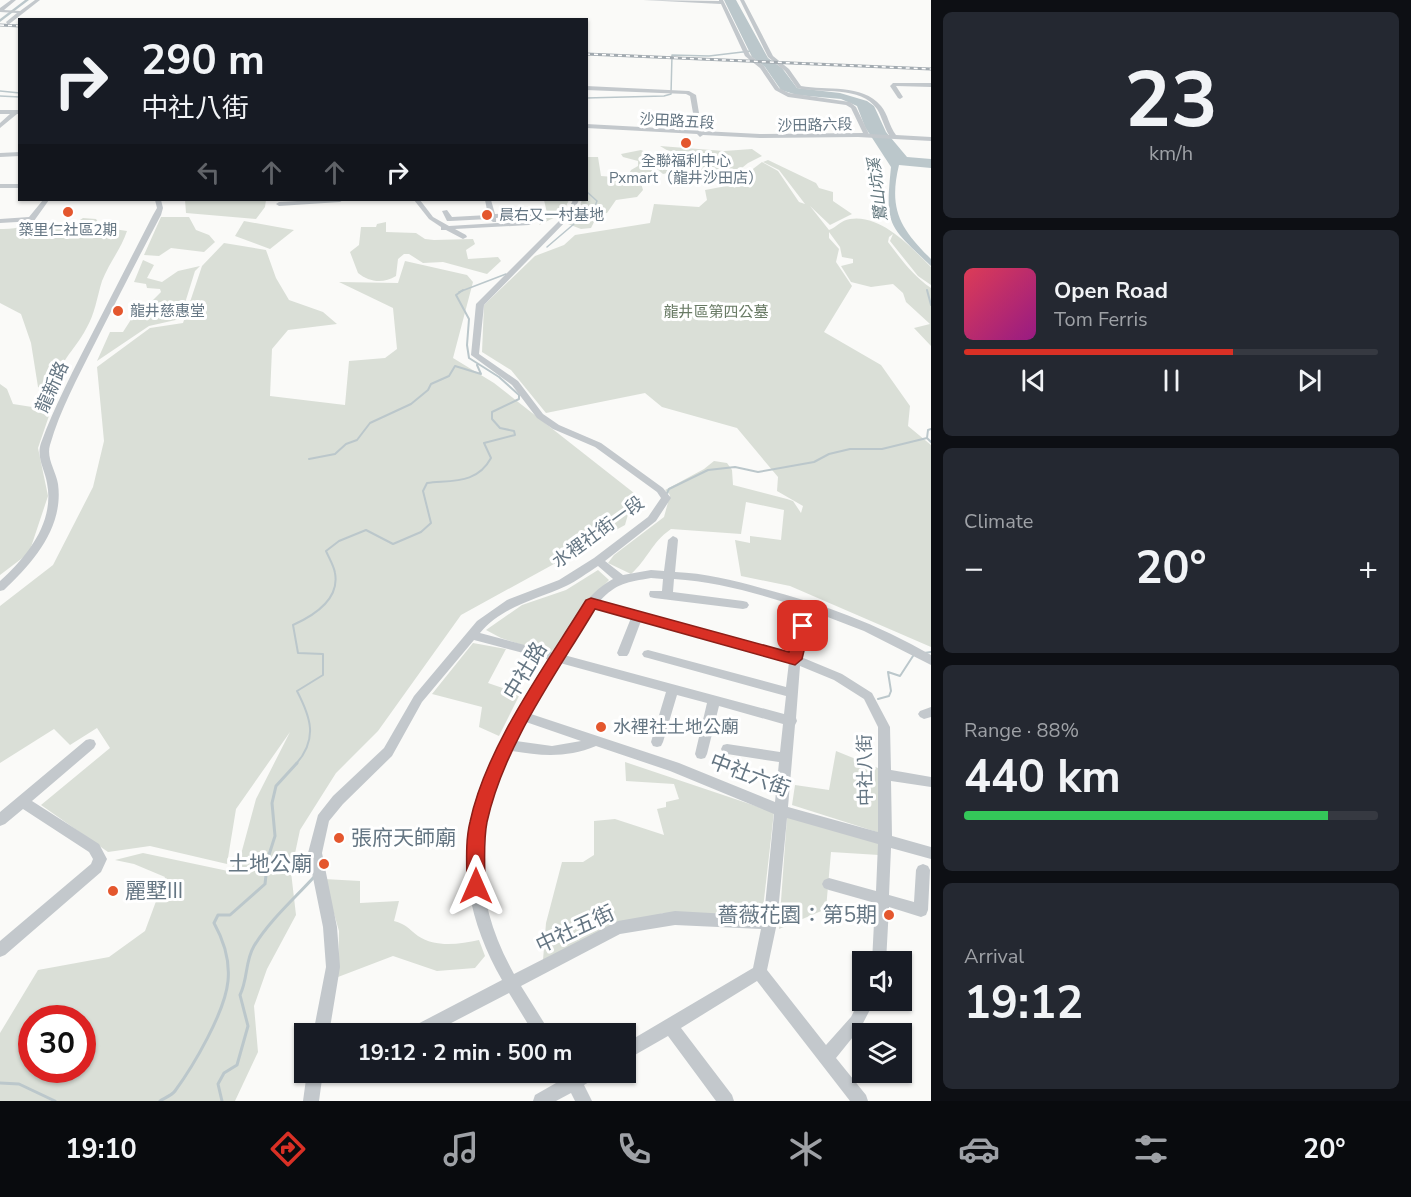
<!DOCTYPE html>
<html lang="en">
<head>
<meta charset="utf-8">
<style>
  body { margin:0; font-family:"Nunito Sans","Noto Sans TC",sans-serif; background:#242831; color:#f1f3f6; height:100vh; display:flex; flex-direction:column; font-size:22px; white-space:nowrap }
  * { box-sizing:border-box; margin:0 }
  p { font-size:20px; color:#9ea1a6 }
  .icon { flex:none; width:33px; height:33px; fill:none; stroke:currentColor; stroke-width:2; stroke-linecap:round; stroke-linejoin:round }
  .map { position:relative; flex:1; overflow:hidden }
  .panel { display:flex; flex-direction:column; gap:12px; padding:12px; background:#0d0f14; width:480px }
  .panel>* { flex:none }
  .hud { position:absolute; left:18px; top:18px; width:570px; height:183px; border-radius:0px; box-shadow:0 2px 4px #0004; background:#171b24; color:#f1f3f6; overflow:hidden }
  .controls { position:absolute; left:852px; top:951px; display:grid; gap:12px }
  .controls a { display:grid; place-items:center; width:60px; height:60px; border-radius:0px; background:#171b24; box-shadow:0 2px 4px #0004; font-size:30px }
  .speed { position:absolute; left:18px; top:1005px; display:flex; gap:12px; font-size:30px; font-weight:700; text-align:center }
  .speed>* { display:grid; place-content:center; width:78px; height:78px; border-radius:50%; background:#171b24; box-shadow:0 2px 4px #0004; line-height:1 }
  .speed .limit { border:9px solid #d22; background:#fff; color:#111 }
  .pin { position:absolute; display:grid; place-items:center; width:51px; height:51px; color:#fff; margin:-26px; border-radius:12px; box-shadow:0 3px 9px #0006 }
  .me { position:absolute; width:66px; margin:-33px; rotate:0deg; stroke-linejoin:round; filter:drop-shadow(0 0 4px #0008) }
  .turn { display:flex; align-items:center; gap:21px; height:126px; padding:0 24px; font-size:27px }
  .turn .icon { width:78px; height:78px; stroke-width:2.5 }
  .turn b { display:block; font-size:42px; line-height:51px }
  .lanes { display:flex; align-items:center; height:57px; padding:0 24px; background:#0003; justify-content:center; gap:30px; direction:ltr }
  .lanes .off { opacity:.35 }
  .big { font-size:45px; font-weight:700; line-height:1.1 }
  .panel .widget { flex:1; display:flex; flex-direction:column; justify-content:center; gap:9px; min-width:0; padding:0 21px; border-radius:9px; background:#242831 }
  .panel .dial { align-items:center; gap:0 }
  .dial b { font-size:78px; line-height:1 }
  .song { display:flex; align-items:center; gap:18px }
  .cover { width:72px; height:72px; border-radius:9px; background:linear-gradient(135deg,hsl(350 70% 55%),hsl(310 70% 35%)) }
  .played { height:6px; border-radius:3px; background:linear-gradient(90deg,#d93025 65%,#363941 65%) }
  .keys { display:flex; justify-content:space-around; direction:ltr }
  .heat { display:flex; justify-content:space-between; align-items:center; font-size:33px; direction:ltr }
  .charge { height:9px; border-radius:4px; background:linear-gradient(90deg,#34c759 88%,#363941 0) }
  .trip { position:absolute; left:294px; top:1023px; width:342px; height:60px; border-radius:0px; background:#171b24; box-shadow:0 2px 4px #0004; font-weight:700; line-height:60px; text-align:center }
  .tabs { display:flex; height:96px; justify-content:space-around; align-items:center; background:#090b0e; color:#9ea1a6 }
  .tabs .icon { width:42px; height:42px }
  .tabs .active { color:#d93025 }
  .tabs b { font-size:27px; color:#f1f3f6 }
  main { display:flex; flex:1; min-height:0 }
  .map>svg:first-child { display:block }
</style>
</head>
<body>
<main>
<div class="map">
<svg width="931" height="1101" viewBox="0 0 931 1101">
  <rect width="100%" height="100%" fill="#fafaf8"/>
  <path fill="#dadfd7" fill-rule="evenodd" d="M660,146L724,151L752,149L762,156L748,163L727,180C707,166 686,168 663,174L656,168L641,183L643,190L637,197L616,200L607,213L598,214L591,228L581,229L568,224L576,216L582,200H586L587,157H598L601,176L627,178L631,170L638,166V161L623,157L621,154L641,150L659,158L675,155Z
    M768,160L816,183L819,188L833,192V201L852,214L830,225L810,206L829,230C837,227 841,220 850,219C881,214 911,247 931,267V285L918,276L890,241L893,234L889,237L888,242C901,259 913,276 931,288V346L914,328L930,324L906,302L903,293L893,284L871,287L851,282L841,266L853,263V259L842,257L840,247L829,232V238L839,249L836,262L852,286L824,332L881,365L910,406L908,426L931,445V647L790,586L741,576L735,540L750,543V536L781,540L784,510L746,502L741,534L671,529C651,543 648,559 631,574L608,563L614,555L664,517L670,495L665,490L704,469L714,461L727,463L732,470L733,485L787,499L793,501L801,513L803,506L777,491L778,477L737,428L662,407L645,393L546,413L511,370L482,352L484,305L535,256L564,245L575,235L650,223L654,204L699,207L707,200L705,190L732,185L762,162L778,171L799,202L805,204L779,170L763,162Z
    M185,200H266L265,207L256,219L186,213Z
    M544,200H569L562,214L539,225L547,213Z
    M161,217H189L196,230L209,235L215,242L204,252L171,248L159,256L144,255Z
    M83,218L96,219L101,227L127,231C121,249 109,263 102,281C97,297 95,314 86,329C74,352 53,366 56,395L38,387L31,343L21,314L0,303V229C18,230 27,223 44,223L43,229H66Z
    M244,221L294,230L270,249L235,236Z
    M386,222V232L416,233L425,239L434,240L473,239L475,244L466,250L468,259L498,257L501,261L487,274L443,262L423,263L409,254H404L398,259L396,276C383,284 369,282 358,273L350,252L359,245L361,227H376L377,224Z
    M224,243L266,250L276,278L289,300L323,312L337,324L288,330L272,349L270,396L345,405L349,361L385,358L397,349L393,308L339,282L398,283L405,261L467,275L473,282L453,358L494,383L634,493L625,525L461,615L378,731L336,773L300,830L291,872L296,915L267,969L254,1006L258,1052L235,1101H0V1033L38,970L109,957L145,931L165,877L134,864L115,860L143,853L228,871L240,858L256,799L290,732L236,809L227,864L150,846L108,852L41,805L110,748L97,728L70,745L54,729L0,763V606L53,565L93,487L104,441L97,367L150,328L183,323L202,266ZM32,1018H82V1070H32Z
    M143,260L154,265L147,278L162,282L178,271L200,266L195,271L180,319L149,326L97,361L110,332H123L139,307L150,303L161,292L160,289L147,288L146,284L134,282Z
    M0,384L7,389L13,404L51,410L38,448L48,496L29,553L0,575Z
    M598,570L609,580L585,606L552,655L501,638L486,630L522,605L566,590Z
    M473,643L506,649L488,683L520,694L499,736L479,727L482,707L432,694Z
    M836,751L878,768L880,833L792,805L795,785L829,790Z
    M625,762L774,812L762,917L663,913L543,960L546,923L562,862H583L594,855V821L615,819L664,835L657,809L666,807V802L679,799L674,784L626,781Z
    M787,817L878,843L879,855L831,852L826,909L779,929Z
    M324,879L360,881V903L399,901L394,921C406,924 409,929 418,936C436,948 460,944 479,940L485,956L475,968L437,971L393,956L338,977L339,931Z"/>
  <path fill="#bbc7cb" d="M724,0H736L768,58L782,68L797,88L840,93L867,101L874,106L886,132L907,157L931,159V168L899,165C888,210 901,229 931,259V266C888,225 885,227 891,167L865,127L857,106L841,99L797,95L781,90L765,67L752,57Z"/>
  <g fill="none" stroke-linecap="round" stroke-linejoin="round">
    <path stroke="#bbc7cb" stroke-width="1.5" d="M0,91L20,93
      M0,96L20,97
      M586,98L664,96L671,94L672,55L709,56L751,51
      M547,247L595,206L597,201L586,191
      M459,292L506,274"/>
    <path stroke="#bbc7cb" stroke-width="2" d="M927,290L931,305
      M931,429L928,430L927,438L931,442
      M309,459L335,454L346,444L357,440L370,423L411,404L428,390L431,384L449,376L455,366L481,374L477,365
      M667,493L669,489L708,470L735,467L758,472L814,462L829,454L850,449H882L927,438
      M924,653L931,652
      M878,699L889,696L891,691L888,672L900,676L913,656
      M296,764C318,739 311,718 297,691L323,675V654L298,653L293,625C313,616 340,600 335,573C334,566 329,558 326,551L339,541L366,530L393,544L421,532L431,523L423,491L427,483C453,480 477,484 491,458L484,443L515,435L514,431L500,428L492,419V412L519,399V395L499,377L469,358L467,345L469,319L456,295L463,290"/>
    <path stroke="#bbc7cb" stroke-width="3" d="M0,1083L19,1084L55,1101
      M160,1101C165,1098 172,1095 175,1091C194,1065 225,1012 228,981C230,961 224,941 214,923L218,915H230L265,884L268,858L275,836L272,803L276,786L297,763
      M222,1101L218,1084L224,1073L237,1065L248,1026L240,995C248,979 245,961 254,946C270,920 294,899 314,877"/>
    <path fill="#bbc7cb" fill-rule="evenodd" d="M25,0H29L0,22V19Z"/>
    <path fill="#c3c8cc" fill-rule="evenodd" d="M11,0H16L4,10L20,11L35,0H40L8,25L6,22L17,13L0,12V8Z
      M643,0L719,1V0H723L750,55L764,66L779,88L789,93L850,102L856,107L869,134L889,135C884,127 882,117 877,109C861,85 821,94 797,88L785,71L768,57L740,0H744L773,56L789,69L801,86C826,91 862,83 881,106C888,114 889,126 896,135L931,137V141L858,137L760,138L703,135L700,137L697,134L586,128V124L696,130L690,96L686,94L586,90V86L689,91L696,95L702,131L760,134L863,133L851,108L846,105L788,97L775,90L760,68L745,56L721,4Z
      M893,83H931V87L896,86L903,97L900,99L898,98L890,86Z
      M0,110H19L20,114H17L0,128V123L10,114H0Z
      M20,152V156L0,157V153Z
      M0,184H20V188H0Z
      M43,200H49L34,221L0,223V219L29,217Z
      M155,200H161L163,208L161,215C138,258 116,302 94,345C78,377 60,410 50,445C46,458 56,471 58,484C64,527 33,563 4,590L0,591V581C27,557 55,522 47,483C45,470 36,457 41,443C55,405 74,369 93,332C113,293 133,254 153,215L157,208Z
      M316,200H343L340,202L279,206L276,204L279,202Z
      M414,200H420L433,217L449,226L529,221L533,223L529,225L455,229L466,235L467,237L463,239L446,230H441V227L429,219Z
      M485,200H491L495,214L533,212L537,214L533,216L496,218V222H493L489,219L450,221H447L442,211L447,210L452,217L488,215Z
      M573,200H579L571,216L484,305L479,354L518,381L543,414L559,425L601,443L663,488L671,498L656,521L605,561L623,575L651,570L664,571L668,540L673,536L677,538L678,540L675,572C704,573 733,580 761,588C820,603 878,624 931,655V665L864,631L812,611L801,657L842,674L872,693L890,727L891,770L931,777V787L891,781L892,836L931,847V859L891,848L889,895L914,902L916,870L918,866L923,864L928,866L930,870L928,910L926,915L921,917L889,907L886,962H872L875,903L829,890L824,888L822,884L824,880L829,878L876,891L878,844L787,818L777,923L767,970L826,1045L851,1017L862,995V1000H875L861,1027L836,1058L866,1095L868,1101H850L757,981L681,1028L732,1095L734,1101H716L668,1036L626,1060V1043L753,968L761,929L675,925L620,934L521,986L551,1034H534L509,993L430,1034H405L408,1029L502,980C486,952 474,922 469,890C461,836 484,782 507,735C510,729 513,720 517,715C527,697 539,679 550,660L474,640L422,702L392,756L343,804L329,821L322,853L337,927L340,967L329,1034H313L326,967L323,927L308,853L318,815L333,796L384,748L414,696L477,621L507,600L559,580L594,558L648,517L661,498L657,492L595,447L553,429L537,418L512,385L471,355L476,304L566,214ZM598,566L613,579C585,594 569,626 554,653L480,633C502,606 536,600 566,586C577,581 587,573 598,566ZM651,578L663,579L662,591H650L649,594L650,597L654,598L743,609L747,608L749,605L747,602L743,601L673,592L674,579C718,582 761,594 802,608L791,653L600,601C616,583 628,582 651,578ZM594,608L631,618L617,653L619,656H627L629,653L641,621L789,662L786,687L648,650L644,651L642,654L644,657L648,658L786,696L784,714L564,655ZM560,663L666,692L651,742L653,746L657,747L661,746L663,742L677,695L707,703L695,754L697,758L701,759L705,758L707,754L719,706L783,724L780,752L727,744L723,745L721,749L723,753L727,754L779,762L775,802L679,763L531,714ZM800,666L834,680L864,699L878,727V832L788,807L795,725L797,721L796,718ZM526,722L581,741L552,746L516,741ZM596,746L670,771L774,814L764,916L675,911L618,921L514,974C471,896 473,830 512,751C542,756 567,758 596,746Z
      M931,707V717L924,719L920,717L918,714L920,711Z
      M90,739L94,740L96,744L94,748L32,801L99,844L107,859L101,872L5,955L0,957V941L91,864L93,859L89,852L23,809L5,824L0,826V812L86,740Z
      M307,1072H323L319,1101H303Z
      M560,1072H598L596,1078L584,1085L592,1101H575L571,1093L556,1101H533L535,1095L563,1079Z"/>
    <g stroke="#a2aab0" stroke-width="3">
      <path id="rail" d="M0,25L20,26
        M586,54L931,69"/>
    </g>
    <use href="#rail" stroke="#fff" stroke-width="1.5" stroke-dasharray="4" stroke-linecap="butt"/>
  </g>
  <path fill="#d93025" stroke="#8d1f18" stroke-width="1.5" d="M591,598L789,652L798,623H808L810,626L802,659L795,665L595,609C555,676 504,745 487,822C483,842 485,865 485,886L482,892L476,894L469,892L467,886C467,865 465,842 470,822C486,746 546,665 586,600Z"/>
  <g fill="#e4572e" stroke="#fff" stroke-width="2">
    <circle cx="686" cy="143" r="6"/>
    <circle cx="68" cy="212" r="6"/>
    <circle cx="487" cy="215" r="6"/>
    <circle cx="118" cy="311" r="6"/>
    <circle cx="601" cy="727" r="6"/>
    <circle cx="339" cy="838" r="6"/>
    <circle cx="324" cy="864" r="6"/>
    <circle cx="113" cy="891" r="6"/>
    <circle cx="889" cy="915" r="6"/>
  </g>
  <g text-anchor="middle" stroke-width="6" stroke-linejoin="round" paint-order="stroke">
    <g font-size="15" fill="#657683" stroke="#fff">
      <text transform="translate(677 121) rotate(3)" y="5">沙田路五段</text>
      <text transform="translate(815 125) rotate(-1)" y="5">沙田路六段</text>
    </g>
    <g font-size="15" fill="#657683" stroke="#fff">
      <text x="686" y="166">全聯福利中心<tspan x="686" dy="17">Pxmart（龍井沙田店）</tspan></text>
      <text x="499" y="220" text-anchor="start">晨右又一村基地</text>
      <text x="68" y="235">築里仁社區2期</text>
      <text x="130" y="316" text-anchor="start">龍井慈惠堂</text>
    </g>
    <g font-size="15" fill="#687a64" stroke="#fff">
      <text x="716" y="317">龍井區第四公墓</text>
    </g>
    <g font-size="16" font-style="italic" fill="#60757c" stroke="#fff">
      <text transform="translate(877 190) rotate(-97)" y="6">鷺山坑溪</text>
    </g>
    <g font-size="18" fill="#657683" stroke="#fff">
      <text transform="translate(52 387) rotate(-66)" y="6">龍新路</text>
      <text transform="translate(598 532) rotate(-36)" y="6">水裡社街一段</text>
      <text transform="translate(865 770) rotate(-91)" y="6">中社八街</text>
    </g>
    <g font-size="18" fill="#657683" stroke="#fff" text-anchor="start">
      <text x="613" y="733">水裡社土地公廟</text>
    </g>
    <g font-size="21" fill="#657683" stroke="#fff">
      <text transform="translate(525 671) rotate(-59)" y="7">中社路</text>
      <text transform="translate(750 775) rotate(21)" y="7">中社六街</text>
      <text transform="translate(575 929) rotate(-25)" y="7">中社五街</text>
    </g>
    <g font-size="21" fill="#657683" stroke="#fff" text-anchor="start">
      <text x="351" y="845">張府天師廟</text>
      <text x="312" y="871" text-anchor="end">土地公廟</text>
      <text x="125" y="898">麗墅III</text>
      <text x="877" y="922" text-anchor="end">薔薇花園：第5期</text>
    </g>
  </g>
</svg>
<div class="controls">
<a><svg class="icon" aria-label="sound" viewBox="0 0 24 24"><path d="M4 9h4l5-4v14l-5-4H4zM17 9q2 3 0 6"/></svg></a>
<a><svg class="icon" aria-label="layers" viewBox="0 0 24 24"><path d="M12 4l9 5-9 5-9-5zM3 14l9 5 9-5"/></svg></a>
</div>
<div class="speed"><div class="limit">30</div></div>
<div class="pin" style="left:803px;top:626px;background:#d93025"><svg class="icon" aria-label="arrive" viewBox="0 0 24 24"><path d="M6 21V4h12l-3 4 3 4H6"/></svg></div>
<svg class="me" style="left:476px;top:886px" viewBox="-20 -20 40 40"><path d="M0-17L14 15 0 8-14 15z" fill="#d93025" stroke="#fff" stroke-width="4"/></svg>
<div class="trip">19:12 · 2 min · 500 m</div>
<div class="hud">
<div class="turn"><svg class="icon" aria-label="right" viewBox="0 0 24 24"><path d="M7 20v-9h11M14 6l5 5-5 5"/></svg><div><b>290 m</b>中社八街</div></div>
<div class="lanes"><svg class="icon off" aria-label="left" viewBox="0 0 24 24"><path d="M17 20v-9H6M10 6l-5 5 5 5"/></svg><svg class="icon off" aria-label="ahead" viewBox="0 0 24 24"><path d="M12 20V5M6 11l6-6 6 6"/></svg><svg class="icon off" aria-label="ahead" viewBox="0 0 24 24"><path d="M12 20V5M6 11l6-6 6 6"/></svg><svg class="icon" aria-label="right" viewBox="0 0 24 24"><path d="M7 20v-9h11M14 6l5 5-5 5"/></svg></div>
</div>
</div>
<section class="panel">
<div class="widget dial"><b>23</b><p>km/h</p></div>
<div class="widget">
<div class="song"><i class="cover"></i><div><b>Open Road</b><p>Tom Ferris</p></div></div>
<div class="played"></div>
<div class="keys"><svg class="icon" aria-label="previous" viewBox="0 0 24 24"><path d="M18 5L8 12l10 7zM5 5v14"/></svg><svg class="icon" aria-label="pause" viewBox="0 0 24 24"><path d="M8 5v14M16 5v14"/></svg><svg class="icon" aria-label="next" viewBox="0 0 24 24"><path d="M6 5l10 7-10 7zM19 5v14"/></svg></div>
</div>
<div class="widget"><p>Climate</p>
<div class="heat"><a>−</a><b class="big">20°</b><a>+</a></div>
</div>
<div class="widget"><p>Range · 88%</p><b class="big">440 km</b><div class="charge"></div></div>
<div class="widget"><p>Arrival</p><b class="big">19:12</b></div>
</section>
</main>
<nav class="tabs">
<b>19:10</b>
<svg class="icon active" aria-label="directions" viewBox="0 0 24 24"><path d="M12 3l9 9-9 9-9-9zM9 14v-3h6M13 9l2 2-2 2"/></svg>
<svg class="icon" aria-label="music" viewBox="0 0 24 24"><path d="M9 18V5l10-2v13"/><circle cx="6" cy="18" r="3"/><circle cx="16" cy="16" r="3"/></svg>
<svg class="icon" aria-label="phone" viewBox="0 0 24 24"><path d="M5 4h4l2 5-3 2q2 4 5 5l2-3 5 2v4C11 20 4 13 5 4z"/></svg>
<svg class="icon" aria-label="climate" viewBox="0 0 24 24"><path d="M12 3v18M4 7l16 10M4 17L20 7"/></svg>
<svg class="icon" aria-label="car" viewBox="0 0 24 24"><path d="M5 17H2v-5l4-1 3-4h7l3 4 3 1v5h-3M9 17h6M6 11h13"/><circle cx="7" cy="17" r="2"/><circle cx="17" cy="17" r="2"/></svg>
<svg class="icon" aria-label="filters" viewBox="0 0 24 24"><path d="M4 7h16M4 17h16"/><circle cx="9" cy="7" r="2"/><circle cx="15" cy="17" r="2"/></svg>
<b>20°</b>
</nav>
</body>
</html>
